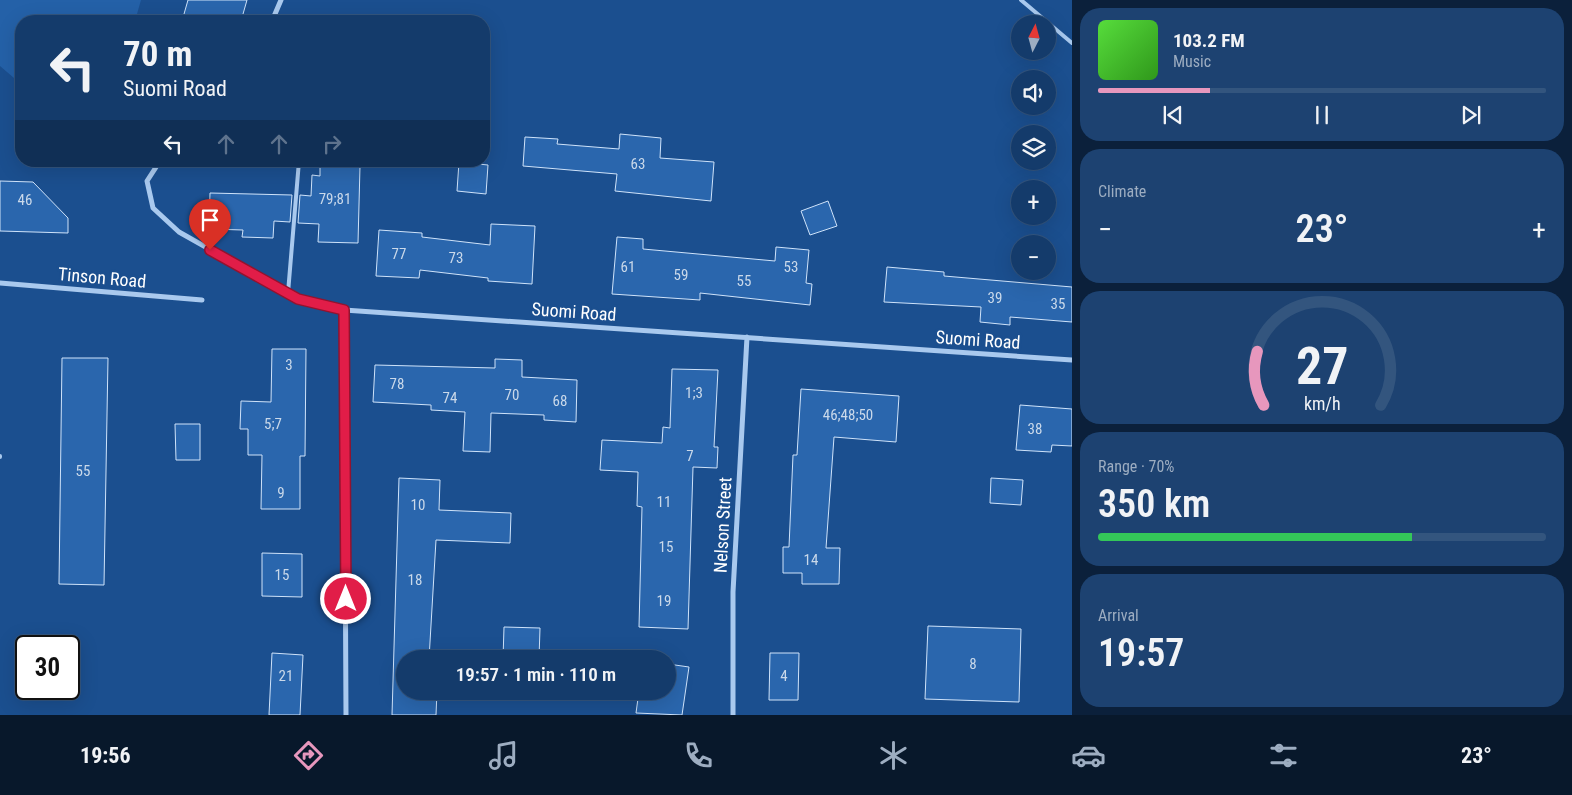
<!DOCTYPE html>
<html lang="en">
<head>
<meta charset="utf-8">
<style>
  body { margin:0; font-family:"Roboto Condensed",sans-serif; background:#1d4271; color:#f1f3f6; height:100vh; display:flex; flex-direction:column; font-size:19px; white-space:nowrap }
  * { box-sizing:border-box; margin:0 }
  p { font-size:16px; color:#9dadc1 }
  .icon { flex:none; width:28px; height:28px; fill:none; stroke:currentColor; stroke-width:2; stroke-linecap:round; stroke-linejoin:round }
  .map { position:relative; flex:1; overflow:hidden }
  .sheet { display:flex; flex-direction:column; gap:8px; padding:8px; background:#0b203b; width:500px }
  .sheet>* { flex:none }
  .hud { position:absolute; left:15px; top:15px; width:475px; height:152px; border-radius:20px; box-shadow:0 5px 20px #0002,0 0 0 1px #33557e; background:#143b6b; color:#f1f3f6; overflow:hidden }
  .needle { width:32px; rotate:6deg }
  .fabs { position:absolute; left:1011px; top:15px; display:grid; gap:10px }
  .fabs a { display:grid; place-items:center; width:45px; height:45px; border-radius:50%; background:#143b6b; box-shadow:0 5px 20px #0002,0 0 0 1px #33557e; font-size:25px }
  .speed { position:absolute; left:15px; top:635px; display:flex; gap:10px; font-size:25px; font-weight:700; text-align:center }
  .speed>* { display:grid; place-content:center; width:65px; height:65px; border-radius:50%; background:#143b6b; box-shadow:0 5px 20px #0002,0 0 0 1px #33557e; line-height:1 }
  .speed .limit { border:2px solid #111; border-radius:8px; background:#fff; color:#111 }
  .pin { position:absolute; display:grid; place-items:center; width:42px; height:42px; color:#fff; margin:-51px -21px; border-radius:50% 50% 50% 0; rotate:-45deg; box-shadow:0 0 5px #0007 }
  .pin .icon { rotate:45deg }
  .me { position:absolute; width:55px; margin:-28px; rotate:0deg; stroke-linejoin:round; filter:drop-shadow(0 0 4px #0008) }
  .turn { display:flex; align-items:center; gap:18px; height:105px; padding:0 25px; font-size:22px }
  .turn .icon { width:65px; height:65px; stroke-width:2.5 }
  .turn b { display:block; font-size:35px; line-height:42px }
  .lanes { display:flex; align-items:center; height:48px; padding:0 25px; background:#0003; justify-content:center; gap:25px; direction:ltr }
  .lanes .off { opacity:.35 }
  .big { font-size:38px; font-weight:600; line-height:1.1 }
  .sheet .tile { flex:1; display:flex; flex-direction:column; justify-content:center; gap:8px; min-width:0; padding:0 18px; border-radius:20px; background:#1d4271 }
  .sheet .dial { align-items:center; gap:0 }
  .dial svg { height:130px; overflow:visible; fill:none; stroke:#33557e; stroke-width:7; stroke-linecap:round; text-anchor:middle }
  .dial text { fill:#f1f3f6; stroke:none }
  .song { display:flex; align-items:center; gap:15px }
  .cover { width:60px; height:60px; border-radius:8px; background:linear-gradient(135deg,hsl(110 70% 55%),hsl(110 70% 35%)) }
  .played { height:5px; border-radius:2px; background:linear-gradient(90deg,#e797bd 25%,#33557e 25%) }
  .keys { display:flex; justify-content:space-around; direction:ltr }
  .heat { display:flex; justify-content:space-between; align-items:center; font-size:28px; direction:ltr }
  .charge { height:8px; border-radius:4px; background:linear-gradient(90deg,#34c759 70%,#33557e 0) }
  .trip { position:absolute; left:396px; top:650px; width:280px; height:50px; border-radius:25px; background:#143b6b; box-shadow:0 5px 20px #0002,0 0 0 1px #33557e; font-weight:600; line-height:50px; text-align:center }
  .menu { display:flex; height:80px; justify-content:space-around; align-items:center; background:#08182b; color:#9dadc1 }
  .menu .icon { width:35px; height:35px }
  .menu .on { color:#e797bd }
  .menu b { font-size:22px; color:#f1f3f6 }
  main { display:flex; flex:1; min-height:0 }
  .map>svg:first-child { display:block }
</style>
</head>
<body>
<main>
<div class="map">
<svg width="1072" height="715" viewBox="0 0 1072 715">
  <rect width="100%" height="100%" fill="#1b4f8f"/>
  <path fill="#2461a8" d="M0,0H141L135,21H21V84L0,66Z"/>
  <path fill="#2a66ad" stroke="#cfe3fa" d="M188,0H247L241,21H182Z
    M620,134L661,138L660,158L714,162L711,201L615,191L617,174L523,166L525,137L558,139L557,144L619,149Z
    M320,161H351L350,165L360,166L358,243L318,242L319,224L298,223L300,195L311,196L312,175L320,176Z
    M459,162L488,165L486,194L457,191Z
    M0,181L33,182L68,218V233L0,231Z
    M210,193L292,195L290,222L274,221L273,238L242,237L243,230L209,229Z
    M828,201L837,226L810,235L801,211Z
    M491,224L535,226L532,284L488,281V278L420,270L419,278L376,276L379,230L422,233V237L490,245Z
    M617,237L643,239V249L775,261L776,247L809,250L806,283L812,284L810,305L700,293V300L612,294Z
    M887,267L944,272V276L1072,287V322L1010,317V325L980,322L981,307L884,302Z
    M272,349H306L305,456H300V509H261L262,455H248V429H240L241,401L271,402Z
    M62,358H108L104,585L59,584Z
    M495,359L522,360V377L577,380L576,422L544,420V415L491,413L490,452L463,451L465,412L431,410V405L373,402L375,365L495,368Z
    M672,369L718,370L714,447H718L717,468L693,467L688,629L639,627L642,507L637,506L638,472L600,470L602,440L662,443L663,427L670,428Z
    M801,389L899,396L896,442L834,437L826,548H840L839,584H802V573H783V547H789L793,455H797Z
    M1020,405L1072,409V446L1052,445L1051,452L1016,450Z
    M175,424H200V460H176Z
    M399,478L440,480L439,510L511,513L510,543L436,540L429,659H405V691H437L436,715H392Z
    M991,478L1023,480L1021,505L990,503Z
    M262,553L302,554V597L262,596Z
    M928,626L1021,629L1019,702L925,699Z
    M504,627L540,628L539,659H503Z
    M272,653L303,655L300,715H269Z
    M770,653H799L798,700H769Z
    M668,664L689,667L682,715L636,713L639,691H668Z
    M502,691H537V696L502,694Z"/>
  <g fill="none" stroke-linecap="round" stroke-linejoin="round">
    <path stroke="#a9c9ee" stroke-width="4" d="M1021,0L1072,43
      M288,293L299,161
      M0,456V457"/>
    <path stroke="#a9c9ee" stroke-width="5" d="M272,21L281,0
      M160,161L147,181L153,208L179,232L298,299L344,310L1072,360
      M0,283L202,300
      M344,310L346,715
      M733,715V592L747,337"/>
  </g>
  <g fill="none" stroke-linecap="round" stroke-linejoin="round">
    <g stroke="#92132f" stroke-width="12">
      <path id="route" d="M210,250L298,299L344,310L346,599"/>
    </g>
    <use href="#route" stroke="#e11d48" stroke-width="9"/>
  </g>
  <g text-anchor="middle" stroke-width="5" stroke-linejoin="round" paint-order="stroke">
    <g font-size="15" fill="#cad9ea">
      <text x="638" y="169">63</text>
      <text x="335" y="204">79;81</text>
      <text x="25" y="205">46</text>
      <text x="399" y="259">77</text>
      <text x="456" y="263">73</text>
      <text x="628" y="272">61</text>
      <text x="791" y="272">53</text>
      <text x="681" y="280">59</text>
      <text x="744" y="286">55</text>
      <text x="995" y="303">39</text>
      <text x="1058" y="309">35</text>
      <text x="289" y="370">3</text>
      <text x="397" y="389">78</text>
      <text x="694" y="398">1;3</text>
      <text x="512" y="400">70</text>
      <text x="450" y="403">74</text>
      <text x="560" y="406">68</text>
      <text x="848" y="420">46;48;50</text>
      <text x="273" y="429">5;7</text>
      <text x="1035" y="434">38</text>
      <text x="690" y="461">7</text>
      <text x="83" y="476">55</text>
      <text x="281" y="498">9</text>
      <text x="664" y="507">11</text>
      <text x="418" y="510">10</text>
      <text x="666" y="552">15</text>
      <text x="811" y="565">14</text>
      <text x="282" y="580">15</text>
      <text x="415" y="585">18</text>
      <text x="664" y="606">19</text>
      <text x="973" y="669">8</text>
      <text x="286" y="681">21</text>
      <text x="784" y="681">4</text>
    </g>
    <g font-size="18" fill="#fff" stroke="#1b4f8f">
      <text transform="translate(102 278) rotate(5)" y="6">Tinson Road</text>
      <text transform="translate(574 312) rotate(4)" y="6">Suomi Road</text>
      <text transform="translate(978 340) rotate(4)" y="6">Suomi Road</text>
      <text transform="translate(723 525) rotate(-87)" y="6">Nelson Street</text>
    </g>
  </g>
</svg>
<div class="fabs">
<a><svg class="needle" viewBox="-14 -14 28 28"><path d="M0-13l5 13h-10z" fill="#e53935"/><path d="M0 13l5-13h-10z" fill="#9dadc1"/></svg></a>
<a><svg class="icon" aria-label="sound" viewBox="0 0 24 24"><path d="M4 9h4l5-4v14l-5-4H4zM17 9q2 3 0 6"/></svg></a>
<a><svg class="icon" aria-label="layers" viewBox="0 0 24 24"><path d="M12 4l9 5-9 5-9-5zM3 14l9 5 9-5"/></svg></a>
<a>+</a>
<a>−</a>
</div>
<div class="speed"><div class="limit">30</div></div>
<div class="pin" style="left:210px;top:250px;background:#d93025"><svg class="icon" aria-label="arrive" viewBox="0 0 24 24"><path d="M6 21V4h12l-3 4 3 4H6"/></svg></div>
<svg class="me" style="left:346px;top:599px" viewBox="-20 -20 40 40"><circle r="17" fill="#e11d48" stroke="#fff" stroke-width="3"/><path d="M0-11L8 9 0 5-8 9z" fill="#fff"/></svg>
<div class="trip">19:57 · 1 min · 110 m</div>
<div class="hud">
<div class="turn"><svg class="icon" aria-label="left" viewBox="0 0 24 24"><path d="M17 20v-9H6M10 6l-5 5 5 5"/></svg><div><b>70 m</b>Suomi Road</div></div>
<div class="lanes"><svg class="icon" aria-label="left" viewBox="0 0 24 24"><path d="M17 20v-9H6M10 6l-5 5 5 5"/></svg><svg class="icon off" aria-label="ahead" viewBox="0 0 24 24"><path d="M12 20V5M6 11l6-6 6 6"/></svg><svg class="icon off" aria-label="ahead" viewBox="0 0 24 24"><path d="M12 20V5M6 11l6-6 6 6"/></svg><svg class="icon off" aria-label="right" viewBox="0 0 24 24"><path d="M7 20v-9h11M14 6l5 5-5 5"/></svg></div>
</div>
</div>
<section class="sheet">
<div class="tile">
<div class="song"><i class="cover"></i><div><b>103.2 FM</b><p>Music</p></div></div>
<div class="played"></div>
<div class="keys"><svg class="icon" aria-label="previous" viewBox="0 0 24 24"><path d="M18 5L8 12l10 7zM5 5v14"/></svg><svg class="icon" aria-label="pause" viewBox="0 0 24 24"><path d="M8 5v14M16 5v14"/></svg><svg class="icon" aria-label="next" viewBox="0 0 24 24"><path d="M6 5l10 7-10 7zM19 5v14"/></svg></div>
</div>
<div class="tile"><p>Climate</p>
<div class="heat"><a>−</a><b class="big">23°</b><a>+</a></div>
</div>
<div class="tile dial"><svg viewBox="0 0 100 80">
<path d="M14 69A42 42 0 1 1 86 69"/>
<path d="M14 69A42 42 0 0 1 10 36" stroke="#e797bd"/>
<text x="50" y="56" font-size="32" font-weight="700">27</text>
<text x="50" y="72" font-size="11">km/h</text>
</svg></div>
<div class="tile"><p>Range · 70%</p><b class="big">350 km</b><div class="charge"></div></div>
<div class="tile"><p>Arrival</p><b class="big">19:57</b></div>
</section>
</main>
<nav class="menu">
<b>19:56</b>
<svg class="icon on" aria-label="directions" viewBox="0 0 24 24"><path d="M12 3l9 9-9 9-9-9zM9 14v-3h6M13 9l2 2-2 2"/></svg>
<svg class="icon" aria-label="music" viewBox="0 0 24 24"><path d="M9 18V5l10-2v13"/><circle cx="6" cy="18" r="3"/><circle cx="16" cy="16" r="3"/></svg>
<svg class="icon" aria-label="phone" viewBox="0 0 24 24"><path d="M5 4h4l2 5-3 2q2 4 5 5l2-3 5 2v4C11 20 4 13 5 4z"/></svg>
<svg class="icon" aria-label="climate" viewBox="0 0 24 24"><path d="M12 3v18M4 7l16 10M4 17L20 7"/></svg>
<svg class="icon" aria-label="car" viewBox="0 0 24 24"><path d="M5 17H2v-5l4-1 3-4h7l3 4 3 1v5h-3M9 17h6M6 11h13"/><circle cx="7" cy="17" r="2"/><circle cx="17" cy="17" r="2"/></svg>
<svg class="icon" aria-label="filters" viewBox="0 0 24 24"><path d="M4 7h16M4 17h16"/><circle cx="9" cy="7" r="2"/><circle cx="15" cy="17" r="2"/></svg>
<b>23°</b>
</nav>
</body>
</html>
